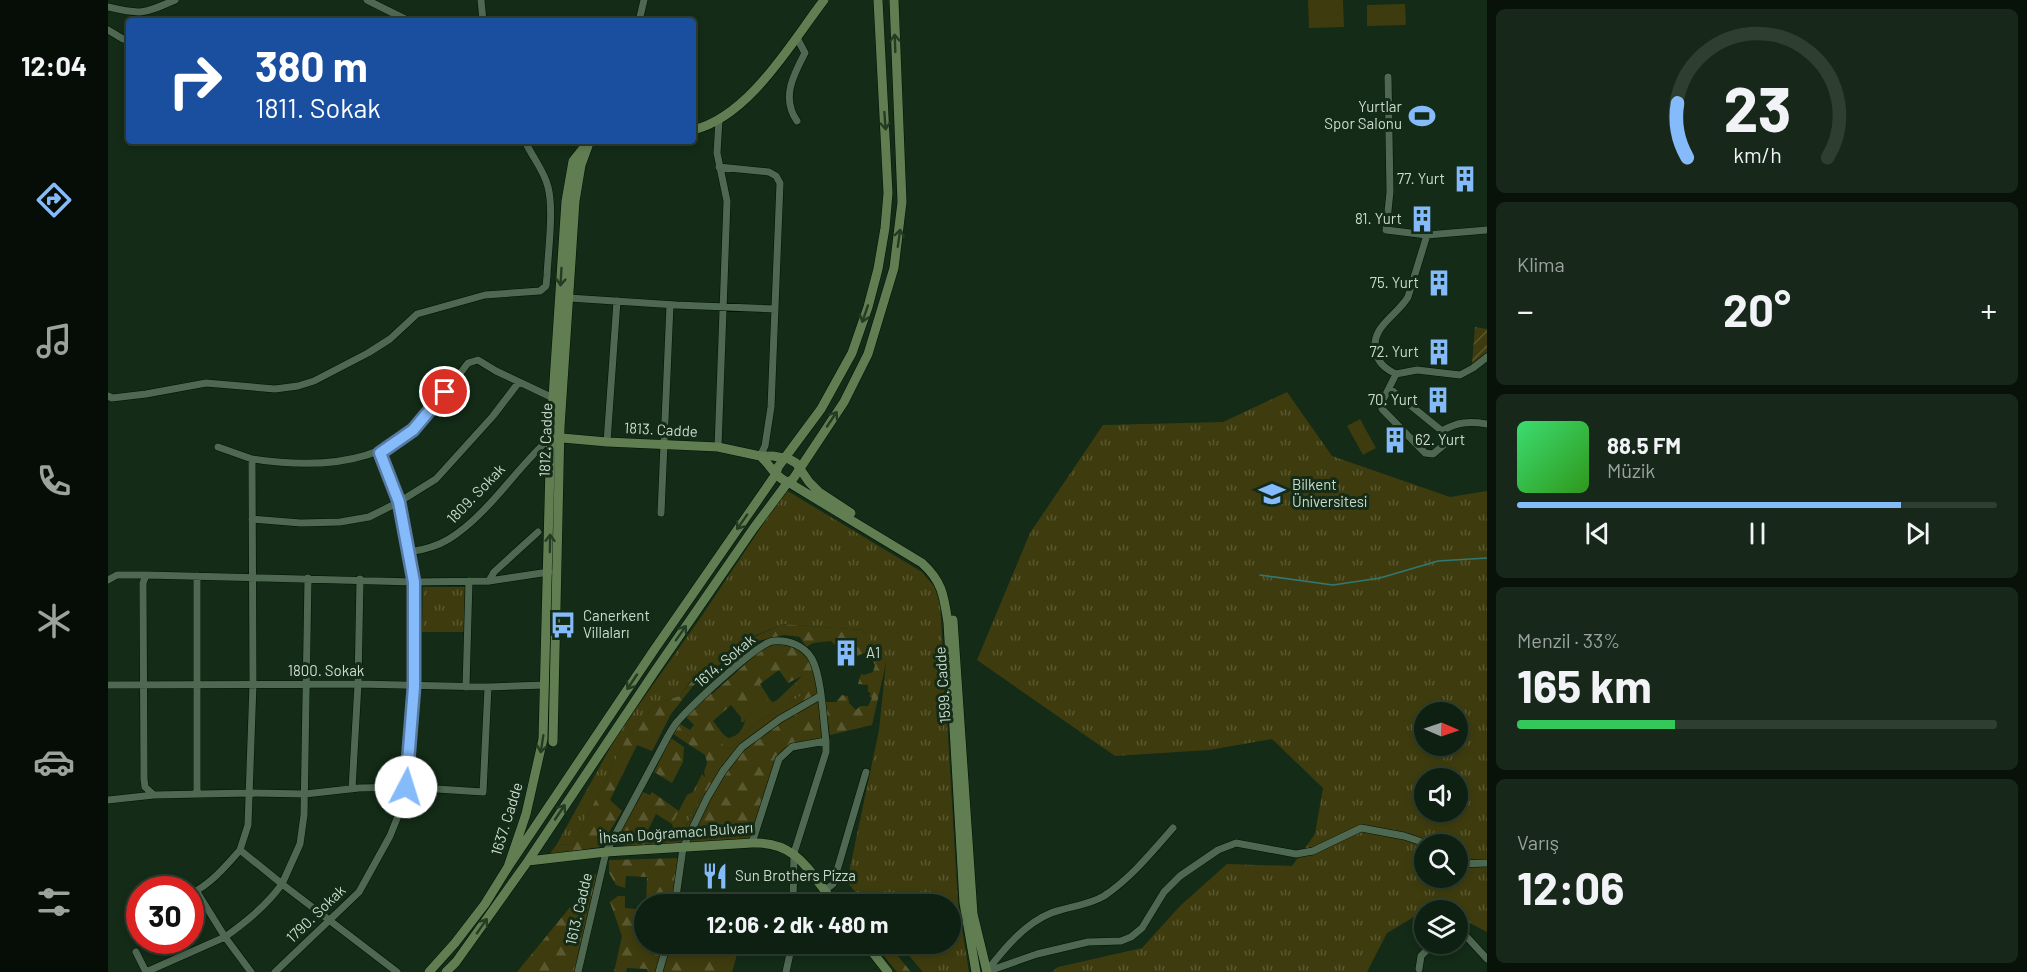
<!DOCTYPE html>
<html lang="tr">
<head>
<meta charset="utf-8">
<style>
  body { margin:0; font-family:Barlow,sans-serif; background:#17281a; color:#f1f3f6; height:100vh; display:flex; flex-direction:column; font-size:22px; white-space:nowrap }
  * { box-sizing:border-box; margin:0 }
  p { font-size:20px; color:#9ba39f }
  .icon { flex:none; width:33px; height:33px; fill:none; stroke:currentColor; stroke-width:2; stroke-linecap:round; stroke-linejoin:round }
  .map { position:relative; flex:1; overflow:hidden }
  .drawer { display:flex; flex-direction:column; gap:9px; padding:9px; background:#081209; width:540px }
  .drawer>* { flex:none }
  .guide { position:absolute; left:18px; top:18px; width:570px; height:126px; border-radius:6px; box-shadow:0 3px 9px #0003,0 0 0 2px #2e3e31; background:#1a4fa0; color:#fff; overflow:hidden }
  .needle { width:39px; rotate:92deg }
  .tools { position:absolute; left:1306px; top:702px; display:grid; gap:12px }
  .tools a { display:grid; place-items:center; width:54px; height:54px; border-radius:50%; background:#0e2011; box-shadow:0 3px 9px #0003,0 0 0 2px #2e3e31; font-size:30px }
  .speed { position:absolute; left:18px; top:876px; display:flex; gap:12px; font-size:30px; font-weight:700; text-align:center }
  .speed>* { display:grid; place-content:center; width:78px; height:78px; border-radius:50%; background:#0e2011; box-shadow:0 3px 9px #0003,0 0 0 2px #2e3e31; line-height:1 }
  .speed .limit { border:9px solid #d22; background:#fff; color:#111 }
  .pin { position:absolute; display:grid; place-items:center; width:51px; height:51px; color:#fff; margin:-26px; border:3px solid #fff; border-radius:50%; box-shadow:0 2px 6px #0007 }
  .me { position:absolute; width:66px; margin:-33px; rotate:5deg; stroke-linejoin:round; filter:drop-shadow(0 0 4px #0008) }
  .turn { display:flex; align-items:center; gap:21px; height:126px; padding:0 30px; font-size:27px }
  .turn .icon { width:78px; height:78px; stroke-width:2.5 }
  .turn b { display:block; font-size:42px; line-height:51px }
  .big { font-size:45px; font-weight:700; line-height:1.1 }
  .drawer .widget { flex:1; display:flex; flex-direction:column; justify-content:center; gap:9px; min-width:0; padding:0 21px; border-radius:9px; background:#17281a }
  .drawer .dial { align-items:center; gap:0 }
  .dial svg { height:156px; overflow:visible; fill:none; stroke:#2e3e31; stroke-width:7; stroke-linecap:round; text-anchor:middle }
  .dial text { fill:#f1f3f6; stroke:none }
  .song { display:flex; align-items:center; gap:18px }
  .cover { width:72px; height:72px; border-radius:9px; background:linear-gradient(135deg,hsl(140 70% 55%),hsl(110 70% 35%)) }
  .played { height:6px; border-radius:3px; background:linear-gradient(90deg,#86bbfb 80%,#2e3e31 80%) }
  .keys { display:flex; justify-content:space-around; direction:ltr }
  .heat { display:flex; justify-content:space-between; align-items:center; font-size:33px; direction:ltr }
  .charge { height:9px; border-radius:4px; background:linear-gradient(90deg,#34c759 33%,#2e3e31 0) }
  .trip { position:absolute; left:526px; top:894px; width:327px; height:60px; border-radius:30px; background:#0e2011; box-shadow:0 3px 9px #0003,0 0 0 2px #2e3e31; font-weight:700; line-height:60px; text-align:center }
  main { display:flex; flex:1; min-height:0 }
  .tab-bar { display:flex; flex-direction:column; width:108px; justify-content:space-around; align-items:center; background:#060d07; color:#9ba39f }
  .tab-bar .icon { width:42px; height:42px }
  .tab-bar .on { color:#86bbfb }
  .tab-bar b { font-size:27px; color:#f1f3f6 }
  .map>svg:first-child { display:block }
</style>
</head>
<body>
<main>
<nav class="tab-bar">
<b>12:04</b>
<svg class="icon on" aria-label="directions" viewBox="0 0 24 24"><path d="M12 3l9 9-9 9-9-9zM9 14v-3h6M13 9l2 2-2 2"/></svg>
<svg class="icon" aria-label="music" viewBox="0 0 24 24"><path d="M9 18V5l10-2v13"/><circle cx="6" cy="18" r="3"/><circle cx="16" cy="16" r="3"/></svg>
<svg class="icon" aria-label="phone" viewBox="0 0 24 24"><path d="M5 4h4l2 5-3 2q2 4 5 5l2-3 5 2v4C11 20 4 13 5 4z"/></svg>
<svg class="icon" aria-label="climate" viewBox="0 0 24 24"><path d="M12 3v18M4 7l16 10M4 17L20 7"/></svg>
<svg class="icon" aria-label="car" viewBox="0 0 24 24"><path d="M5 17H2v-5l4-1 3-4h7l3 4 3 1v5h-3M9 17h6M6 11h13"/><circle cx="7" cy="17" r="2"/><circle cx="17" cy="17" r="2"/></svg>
<svg class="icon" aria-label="filters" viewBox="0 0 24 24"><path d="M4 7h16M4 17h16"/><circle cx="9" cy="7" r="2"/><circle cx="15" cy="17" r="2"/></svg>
</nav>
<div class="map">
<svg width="1379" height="972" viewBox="0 0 1379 972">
  <defs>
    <pattern id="grass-tufts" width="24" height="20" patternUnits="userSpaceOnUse" patternTransform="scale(1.5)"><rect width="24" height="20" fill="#3e3c0e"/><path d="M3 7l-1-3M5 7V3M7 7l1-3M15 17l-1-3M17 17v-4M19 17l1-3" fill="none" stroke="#595830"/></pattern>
    <pattern id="forest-firs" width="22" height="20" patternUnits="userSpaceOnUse" patternTransform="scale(1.5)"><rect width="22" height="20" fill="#3e3c0e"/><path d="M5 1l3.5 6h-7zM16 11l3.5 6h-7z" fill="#595830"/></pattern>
    <pattern id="garden-furrows" width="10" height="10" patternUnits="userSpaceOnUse" patternTransform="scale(1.5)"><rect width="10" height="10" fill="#3e3c0e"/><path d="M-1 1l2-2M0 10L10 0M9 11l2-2" fill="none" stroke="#595830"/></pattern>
  </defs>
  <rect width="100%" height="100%" fill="#132b17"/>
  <path fill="url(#grass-tufts)" fill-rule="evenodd" d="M1179,392L1224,456L1342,497L1379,491V932L1350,917V910H1337L1326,905L1279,933L1259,972H944L950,967L1034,948L1072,906L1119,864L1184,866L1207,834L1215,788L1164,739L1101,750L1007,756L869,660L922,533L995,425L1115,422ZM1317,712H1350V746H1317ZM1317,778H1350V812H1317ZM1317,844H1350V878H1317Z
    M678,490L814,572L826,586L832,602L850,903L861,972H815L791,944H843V904H758L739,882L771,730L778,663L755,630L675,624L634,641L599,667L581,683L572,696L551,702L521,733L465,845L449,844L508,737L593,617Z
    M315,587H357L356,632H314Z
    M687,683L696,694L647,724L623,749L618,748L613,744L615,734L620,738C632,736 635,728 638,718L661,698L664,702L668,701Z
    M594,774L599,779V784L571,841L561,836L565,828L564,824L579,795L585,792Z"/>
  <path fill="url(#forest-firs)" fill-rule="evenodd" d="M675,624L755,630L778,663L764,725L722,735L717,702H728L734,695L740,696L741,703L748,710L752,706H760L764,698L761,696L763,693L760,692V685L750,684L753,674L756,675L765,672L767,665L761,654L756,653L749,656L748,647L740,643L730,648L723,641L705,643L698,647L692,637L676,635L637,644L585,686L563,714L544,751L529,745L502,800L514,811L492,847L441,855L449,844L465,845L521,733L551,702L572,696C597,660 636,641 675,624Z
    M664,641H678L704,658L718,741L684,747L671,760L641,841L521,847L513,844L509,839L525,805H528L535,792L542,795L544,792L571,811L564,824L548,814L537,836L550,843L556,842L561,836L572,840L599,784L596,772L599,763L597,755L562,732L569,722L582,730L586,725L576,715L601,692L604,694L643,659L641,655ZM671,670L680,683L694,676L687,683L696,694L647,724L623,749L618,748L614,744L615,734L605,721L623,705L633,717V722H636L638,718L661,698L652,684Z
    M560,736L576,747L575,762L564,783L546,772L555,754L552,752Z
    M574,858L567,904H538L539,877L518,876L517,888L508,885L501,873V860Z
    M492,874L470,972H409L481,884L472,876Z
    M510,896H517V908L537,910V944H632L624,972H540L539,969L519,968L518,972H506L514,936L502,902Z
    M766,944H780L803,972H789Z"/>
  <path fill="url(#garden-furrows)" d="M1367,327L1379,329V352L1364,364Z"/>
  <path fill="#3e3c0e" d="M1200,0H1235L1236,27L1201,28Z
    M1297,4L1298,25L1259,26V5Z
    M1252,419L1268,448L1255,455L1239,426Z"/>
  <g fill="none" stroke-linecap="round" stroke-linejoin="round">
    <path stroke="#317874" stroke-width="1.5" d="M1152,575L1225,585L1272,578L1330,561L1379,558"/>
    <g stroke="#001303" stroke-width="8">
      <path id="street" d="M259,0L301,21
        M373,0L375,21
        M0,7C34,15 35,14 67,0
        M531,21L536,0
        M0,30L15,39H21
        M689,38L697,53C685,76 673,98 689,121
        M1280,77L1282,192L1278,230L1319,235L1379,230
        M611,167L661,172L668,176L672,183L663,407L657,446L652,456
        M1319,235L1300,297C1289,316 1261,327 1268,353C1271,364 1278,369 1288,374L1309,370L1352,375L1365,368L1379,357
        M461,298L568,305L667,309
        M1281,388L1334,431L1337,444L1325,454L1317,453L1274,409V402L1288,374
        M0,396L4,398L38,394L98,383L167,389L190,386L206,381L260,353L282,339L309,314L377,295L432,291L438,286L439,276C440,251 446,210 440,187C436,170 424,157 417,141
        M1334,431C1349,422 1361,421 1379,424
        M499,442L509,301
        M110,447L144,459
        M610,447L619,201L609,153L611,120
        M553,513L562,305
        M144,519L193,523L232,522L261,517L291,502L328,479L385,416L411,382
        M301,552C315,550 328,547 341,539C380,515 408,468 443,437
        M89,576V793
        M200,578L196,815L192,844L174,884L289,972
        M0,580L9,575H38
        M381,581L386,572L430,532
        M0,685L250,684L380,687L437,685
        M358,687L361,581
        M380,687L375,792L298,787L251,788L197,794L141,793L46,795L37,787L36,779L35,583L38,575L306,582L381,581L441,572
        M244,789L250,684L252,579
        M0,800L46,795
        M644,843L671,759L684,747L718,741
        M1350,864L1379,863
        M716,891L725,884L758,772
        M82,894C102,885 118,866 132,850
        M567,904L575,848L599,798L615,771L634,747L672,719L712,696
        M25,921L32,918
        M1350,932L1358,936L1379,959
        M28,952L38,972
        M1311,969L1313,956L1325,944
        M38,972L117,937L89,892
        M143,972L117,937C139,921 158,906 174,884L132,850L140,825L145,684L144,459C197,467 261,468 305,430C325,413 344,384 360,363L370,360L388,371L445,398
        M167,972L251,892L282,836L290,816L298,787L306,687V582L291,502L272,453
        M470,972L498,852L560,736C563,731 566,725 570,721C584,705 648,644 665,641C680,639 697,646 704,659C714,678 715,719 718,741V752L686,853L685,904
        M551,972L559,944
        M678,972L684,944
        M878,972L929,954L980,942L1013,941L1023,937L1034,928L1056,892L1072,876L1110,850L1128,843L1188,854L1205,851L1253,828L1296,836L1311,841L1317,846
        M878,972C896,949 916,924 943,913C961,906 979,906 996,896C1023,878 1044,852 1065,828"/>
    </g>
    <g stroke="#001303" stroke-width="10">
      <path id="secondary" d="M585,130C641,117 683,43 716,0
        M443,437L499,442L610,447L652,456H665L681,459L688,463L701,482L711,492L743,513
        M652,456C662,464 668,479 680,482L685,479L736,402L760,354L786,268L794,202L786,0
        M845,620L865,914L879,972
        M445,742L452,427L467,201L473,165L480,146
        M420,861L498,852L644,843C690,841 701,872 727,904
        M400,867L546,650L668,474L670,467L713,409L744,353L760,307L770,269L777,228L780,193L770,0
        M758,944L780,972
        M321,972L347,943L377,904L400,867L418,814L435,739L443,427L458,201L465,161L481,141
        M338,972L348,962L420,861L547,671L645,529L680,482L814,563C835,582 836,597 840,623L856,903L868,972"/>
    </g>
    <use href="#street" stroke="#4e6851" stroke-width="7"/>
    <use href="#secondary" stroke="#617e53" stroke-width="9"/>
  </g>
  <defs><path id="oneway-shaft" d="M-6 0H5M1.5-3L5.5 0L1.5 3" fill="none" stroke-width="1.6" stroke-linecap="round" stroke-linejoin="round" transform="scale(1.5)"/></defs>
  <g stroke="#233c23">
    <use href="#oneway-shaft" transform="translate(787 43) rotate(-92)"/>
    <use href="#oneway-shaft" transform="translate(777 121) rotate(86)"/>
    <use href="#oneway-shaft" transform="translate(791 238) rotate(-82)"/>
    <use href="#oneway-shaft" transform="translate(453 277) rotate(93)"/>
    <use href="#oneway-shaft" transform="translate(757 314) rotate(109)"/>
    <use href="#oneway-shaft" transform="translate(724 419) rotate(-56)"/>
    <use href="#oneway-shaft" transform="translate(634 522) rotate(125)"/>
    <use href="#oneway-shaft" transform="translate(442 543) rotate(-89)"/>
    <use href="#oneway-shaft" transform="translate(573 633) rotate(-55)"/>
    <use href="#oneway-shaft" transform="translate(524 682) rotate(124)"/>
    <use href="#oneway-shaft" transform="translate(434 744) rotate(99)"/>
    <use href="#oneway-shaft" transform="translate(452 812) rotate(-56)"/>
    <use href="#oneway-shaft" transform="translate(374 926) rotate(-55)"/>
  </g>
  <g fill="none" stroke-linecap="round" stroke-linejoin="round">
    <g stroke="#577aa3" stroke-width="15">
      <path id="route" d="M298,787L306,687V582L291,502L272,453L305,430L337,392"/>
    </g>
    <use href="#route" stroke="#86bbfb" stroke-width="10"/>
  </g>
  <defs>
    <g id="stadium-bare" transform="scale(2.07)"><path d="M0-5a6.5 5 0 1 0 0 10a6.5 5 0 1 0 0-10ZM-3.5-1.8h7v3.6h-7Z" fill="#86bbfb" stroke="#132b17" stroke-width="2.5" paint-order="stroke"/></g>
    <g id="building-bare" transform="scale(2.07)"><path d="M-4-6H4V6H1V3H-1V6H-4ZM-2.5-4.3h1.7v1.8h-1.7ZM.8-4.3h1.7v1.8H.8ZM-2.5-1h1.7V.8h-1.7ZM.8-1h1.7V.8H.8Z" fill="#86bbfb" stroke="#132b17" stroke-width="2.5" paint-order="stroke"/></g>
    <g id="university-bare" transform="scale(2.07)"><path d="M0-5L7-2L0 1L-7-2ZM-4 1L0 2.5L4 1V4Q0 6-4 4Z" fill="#86bbfb" stroke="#132b17" stroke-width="2.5" paint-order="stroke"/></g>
    <g id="bus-bare" transform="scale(2.07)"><path d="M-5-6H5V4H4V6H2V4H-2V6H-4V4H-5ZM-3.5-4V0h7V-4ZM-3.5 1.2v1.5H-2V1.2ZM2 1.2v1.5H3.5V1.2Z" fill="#86bbfb" stroke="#132b17" stroke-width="2.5" paint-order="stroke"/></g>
    <g id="restaurant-bare" transform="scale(2.07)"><path d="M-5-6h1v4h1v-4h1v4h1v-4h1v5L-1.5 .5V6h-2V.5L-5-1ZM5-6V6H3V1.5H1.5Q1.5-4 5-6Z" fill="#86bbfb" stroke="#132b17" stroke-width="2.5" paint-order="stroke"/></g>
  </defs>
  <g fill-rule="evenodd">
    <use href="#stadium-bare" x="1314" y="116"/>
    <use href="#building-bare" x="1357" y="179"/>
    <use href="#building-bare" x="1314" y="219"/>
    <use href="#building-bare" x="1331" y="283"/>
    <use href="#building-bare" x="1331" y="352"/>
    <use href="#building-bare" x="1330" y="400"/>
    <use href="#building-bare" x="1287" y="440"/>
    <use href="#university-bare" x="1164" y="494"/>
    <use href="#bus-bare" x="455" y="625"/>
    <use href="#building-bare" x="738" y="653"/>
    <use href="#restaurant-bare" x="607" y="876"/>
  </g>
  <g text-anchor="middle" stroke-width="6" stroke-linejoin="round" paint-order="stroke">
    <g font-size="15" fill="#ccdbce" stroke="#132b17" text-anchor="end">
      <text x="1294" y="112">Yurtlar<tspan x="1294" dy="17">Spor Salonu</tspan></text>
      <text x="1337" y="184">77. Yurt</text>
      <text x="1294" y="224">81. Yurt</text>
      <text x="1311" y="288">75. Yurt</text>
      <text x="1311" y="357">72. Yurt</text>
      <text x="1310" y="405">70. Yurt</text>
      <text x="1307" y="445" text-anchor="start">62. Yurt</text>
      <text x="1184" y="490" text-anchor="start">Bilkent<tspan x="1184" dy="17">Üniversitesi</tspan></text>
      <text x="475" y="621" text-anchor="start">Canerkent<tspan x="475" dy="17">Villaları</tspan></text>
      <text x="758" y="658" text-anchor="start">A1</text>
      <text x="627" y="881" text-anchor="start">Sun Brothers Pizza</text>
    </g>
    <g font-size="15" fill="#ccdbce" stroke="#132b17">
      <text transform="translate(553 430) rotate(3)" y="5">1813. Cadde</text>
      <text transform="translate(438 440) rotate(-88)" y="5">1812. Cadde</text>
      <text transform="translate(368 494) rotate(-46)" y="5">1809. Sokak</text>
      <text transform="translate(617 661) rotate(-40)" y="5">1614. Sokak</text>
      <text x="218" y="676">1800. Sokak</text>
      <text transform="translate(835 685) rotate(-94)" y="5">1599. Cadde</text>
      <text transform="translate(399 819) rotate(-73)" y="5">1637. Cadde</text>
      <text transform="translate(568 833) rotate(-4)" y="5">İhsan Doğramacı Bulvarı</text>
      <text transform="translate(471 909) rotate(-77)" y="5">1613. Cadde</text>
      <text transform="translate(208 914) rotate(-44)" y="5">1790. Sokak</text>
    </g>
  </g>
</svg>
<div class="tools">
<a><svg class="needle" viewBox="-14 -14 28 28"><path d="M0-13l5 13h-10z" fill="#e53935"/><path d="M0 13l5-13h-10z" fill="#9ba39f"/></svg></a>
<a><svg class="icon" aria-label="sound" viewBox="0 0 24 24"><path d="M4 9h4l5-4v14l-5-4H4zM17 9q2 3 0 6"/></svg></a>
<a><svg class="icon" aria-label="search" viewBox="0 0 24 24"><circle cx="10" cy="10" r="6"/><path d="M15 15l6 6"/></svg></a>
<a><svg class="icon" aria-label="layers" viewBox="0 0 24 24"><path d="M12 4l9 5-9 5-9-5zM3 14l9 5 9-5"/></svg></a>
</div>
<div class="speed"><div class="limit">30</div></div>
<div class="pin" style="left:337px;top:392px;background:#d93025"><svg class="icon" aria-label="arrive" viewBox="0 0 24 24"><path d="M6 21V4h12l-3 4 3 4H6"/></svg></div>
<svg class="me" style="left:298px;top:787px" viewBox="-20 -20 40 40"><circle r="19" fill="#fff"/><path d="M0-13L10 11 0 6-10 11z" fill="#86bbfb"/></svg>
<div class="trip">12:06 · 2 dk · 480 m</div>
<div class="guide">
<div class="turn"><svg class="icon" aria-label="right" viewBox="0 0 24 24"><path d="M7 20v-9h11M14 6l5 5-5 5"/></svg><div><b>380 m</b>1811. Sokak</div></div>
</div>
</div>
<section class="drawer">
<div class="widget dial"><svg viewBox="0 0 100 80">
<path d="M14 69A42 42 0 1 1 86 69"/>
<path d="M14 69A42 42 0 0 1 9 41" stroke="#86bbfb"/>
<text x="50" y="56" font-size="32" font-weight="700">23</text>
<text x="50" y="72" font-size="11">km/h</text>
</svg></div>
<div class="widget"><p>Klima</p>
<div class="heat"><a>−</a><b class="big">20°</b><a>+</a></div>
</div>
<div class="widget">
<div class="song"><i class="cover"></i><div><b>88.5 FM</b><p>Müzik</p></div></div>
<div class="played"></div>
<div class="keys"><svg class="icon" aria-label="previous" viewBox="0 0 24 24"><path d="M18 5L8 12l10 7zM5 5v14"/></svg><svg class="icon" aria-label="pause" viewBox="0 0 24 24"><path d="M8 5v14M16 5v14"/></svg><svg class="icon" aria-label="next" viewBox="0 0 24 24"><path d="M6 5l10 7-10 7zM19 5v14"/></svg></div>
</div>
<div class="widget"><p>Menzil · 33%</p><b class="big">165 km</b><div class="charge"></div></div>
<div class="widget"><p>Varış</p><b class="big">12:06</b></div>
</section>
</main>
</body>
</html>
